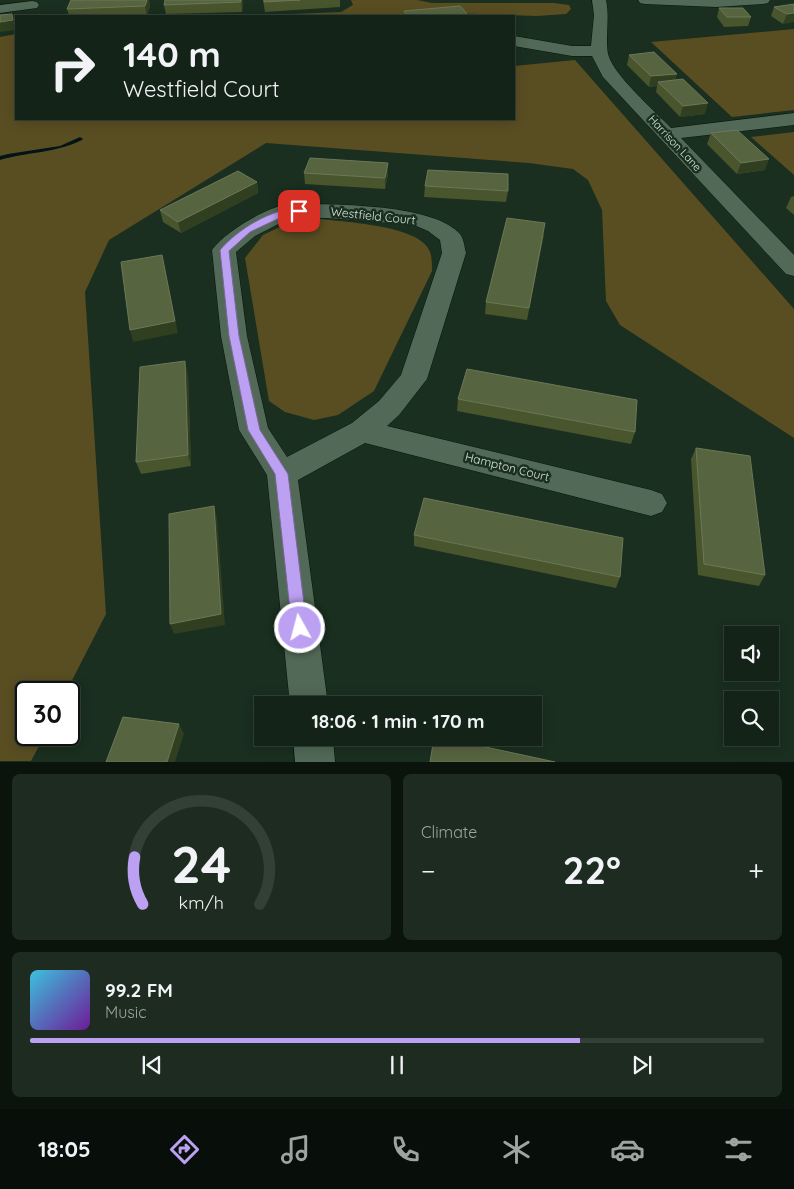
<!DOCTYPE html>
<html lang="en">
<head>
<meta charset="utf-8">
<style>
  body { margin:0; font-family:Quicksand,sans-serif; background:#1d2b21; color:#f1f3f6; height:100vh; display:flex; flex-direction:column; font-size:19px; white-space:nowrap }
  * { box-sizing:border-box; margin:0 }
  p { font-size:16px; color:#9da4a2 }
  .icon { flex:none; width:28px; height:28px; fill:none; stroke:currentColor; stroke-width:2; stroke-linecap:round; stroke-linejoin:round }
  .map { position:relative; height:762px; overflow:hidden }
  .panel { display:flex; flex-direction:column; gap:12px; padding:12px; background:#0b130d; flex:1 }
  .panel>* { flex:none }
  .top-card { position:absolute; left:15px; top:15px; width:500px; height:105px; border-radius:0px; box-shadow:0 2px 12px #0003,0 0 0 1px #334037; background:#142318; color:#f1f3f6; overflow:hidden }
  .buttons { position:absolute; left:724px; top:626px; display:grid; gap:10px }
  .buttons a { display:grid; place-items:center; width:55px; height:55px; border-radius:0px; background:#142318; box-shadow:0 2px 12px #0003,0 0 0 1px #334037; font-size:25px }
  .speed { position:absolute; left:15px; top:681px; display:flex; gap:10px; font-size:25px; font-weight:700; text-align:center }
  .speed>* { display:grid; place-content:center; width:65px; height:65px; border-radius:50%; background:#142318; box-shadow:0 2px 12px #0003,0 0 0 1px #334037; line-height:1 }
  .speed .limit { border:2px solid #111; border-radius:8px; background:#fff; color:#111 }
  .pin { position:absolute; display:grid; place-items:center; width:42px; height:42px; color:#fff; margin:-21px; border-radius:10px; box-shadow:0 2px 8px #0006 }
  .me { position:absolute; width:55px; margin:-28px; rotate:353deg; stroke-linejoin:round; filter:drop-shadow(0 0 4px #0008) }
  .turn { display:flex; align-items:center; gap:18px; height:105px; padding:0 25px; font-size:22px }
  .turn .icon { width:65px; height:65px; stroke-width:2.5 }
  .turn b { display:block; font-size:35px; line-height:42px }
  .big { font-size:38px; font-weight:700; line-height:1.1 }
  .panel .card { flex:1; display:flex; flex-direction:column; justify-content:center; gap:8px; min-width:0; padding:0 18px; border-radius:8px; background:#1d2b21 }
  .panel .dial { align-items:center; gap:0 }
  .dial svg { height:130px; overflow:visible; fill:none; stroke:#334037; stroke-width:7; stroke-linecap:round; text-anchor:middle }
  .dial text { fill:#f1f3f6; stroke:none }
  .song { display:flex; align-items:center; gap:15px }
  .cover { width:60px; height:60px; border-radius:8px; background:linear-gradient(135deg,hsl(190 70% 55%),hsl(280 70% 35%)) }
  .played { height:5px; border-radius:2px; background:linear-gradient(90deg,#bca0f2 75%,#334037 75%) }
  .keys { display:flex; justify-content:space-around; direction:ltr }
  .heat { display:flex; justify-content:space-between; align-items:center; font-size:28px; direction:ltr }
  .panel .tiles { flex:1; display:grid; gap:12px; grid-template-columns:1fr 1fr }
  .card:last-child { grid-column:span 2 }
  .trip { position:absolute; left:254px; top:696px; width:288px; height:50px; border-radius:0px; background:#142318; box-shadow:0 2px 12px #0003,0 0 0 1px #334037; font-weight:700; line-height:50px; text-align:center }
  .tabs { display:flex; height:80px; justify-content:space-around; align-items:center; background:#080e0a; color:#9da4a2 }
  .tabs .icon { width:35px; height:35px }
  .tabs .active { color:#bca0f2 }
  .tabs b { font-size:22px; color:#f1f3f6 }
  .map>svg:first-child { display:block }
</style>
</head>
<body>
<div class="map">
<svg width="794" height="762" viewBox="0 0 794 762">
  <rect width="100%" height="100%" fill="#1a2f20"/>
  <path fill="#594e22" d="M351,0H417L432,3H554L569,5L571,9L566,14L537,16L448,13L410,16H238L341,12L353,5Z
    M794,29V110L732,117L651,42Z
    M16,34V119H514V66L575,60L794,309V438L620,325L606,301L602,210L588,180L573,169L529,163L266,143L109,240L85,292L106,614L66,692H26V735H45L31,761H0V37Z
    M794,132V175L751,137Z
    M312,218C338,222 421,224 430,252C432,257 432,265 432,271L374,391L338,415L314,420L285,412L269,401L245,258L263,235L288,223Z"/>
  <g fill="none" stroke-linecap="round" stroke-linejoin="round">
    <path fill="#021417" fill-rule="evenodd" d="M80,137L83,139L82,140C56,153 27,152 0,160V156L8,154L60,146Z"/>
    <g stroke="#031709" stroke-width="1">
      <path id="minor" d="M592,0H606C610,18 605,37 608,54C613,75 655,111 671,128L794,113V125L681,138L794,255V276L786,274L603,77L592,56H572L514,46V36L572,46H591L594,15Z
        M638,0H770L768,3L763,4L716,7L645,4L640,3Z
        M32,1L37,2L39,5L37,8L0,13V5Z
        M286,204C328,204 428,203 458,232C464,237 464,246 466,253L427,379L399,415L387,426L651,490L662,494L667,503L662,512L651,516L365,443L298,480L328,705H290L267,475L239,430L221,336L212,250C226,231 263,210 286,204ZM290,218H327L414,225L428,231L440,240L442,253L401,375L379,401L352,423L287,457L268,428L247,336L236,252L255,236Z
        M293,738H333L335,762H295Z"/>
    </g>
    <use href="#minor" fill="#526957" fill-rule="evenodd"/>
  </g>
  <path fill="#48552d" d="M71,0H149L150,6L147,16H69L67,9Z
    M165,0H243V2L242,12L166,14L164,5Z
    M263,0H340V7L265,12Z
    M794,4L783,24L771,16L774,7Z
    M719,8L751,17L748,26L724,27L717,17Z
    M629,55L677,74L675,80L705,114L680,117L656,92L657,86L649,87L627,65Z
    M711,133L765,170L737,174L707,144Z
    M304,173L388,174L385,189L305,184Z
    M257,182L258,193L181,233L163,222L160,210Z
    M425,186L508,191L506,202L424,197Z
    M794,196V215L786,208L791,197Z
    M544,234L527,320L485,314L486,302Z
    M188,373L191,466L141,474L136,462Z
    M458,399L635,432L631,444L457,411Z
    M696,448L765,575L759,586L698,575L691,459Z
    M414,535L620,577L616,588L414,546Z"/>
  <path fill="#2f3f20" d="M147,0H149L150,6L147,16L145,6Z
    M241,0H243V2L242,12Z
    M794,13V22L783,24L787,14Z
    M12,14L15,23L16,30L0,32V22Z
    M677,74L674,84L658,82L657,86L649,87L651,76Z
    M708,103L705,114L680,117L683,106Z
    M769,159L765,170L737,174L741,163Z
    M388,163V174L385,189V178Z
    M257,182L258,193L181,233L178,222Z
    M162,255L178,333L133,342L130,330Z
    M185,361L188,373L191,466L188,455Z
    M214,506L217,518L225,625L174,634L170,624Z
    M179,724L184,734L175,762H167Z"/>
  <path fill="#576440" stroke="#6c7858" d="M71,0H147L145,6L67,9Z
    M165,0H241V2L164,5Z
    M264,0H300L264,2Z
    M794,4V13L787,14L774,7Z
    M460,6L469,16H407L404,11Z
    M719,8H743L751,17H727Z
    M12,14L13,20L0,22V15Z
    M654,52L677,74L651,76L629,55Z
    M683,79L708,103L683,106L658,82Z
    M737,130L769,159L741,163L711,133Z
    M310,158L388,163L385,178L304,173Z
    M428,170L508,174V191L425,186Z
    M238,171L257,182L178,222L160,210Z
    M507,218L545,223L529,308L486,302Z
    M162,255L175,321L130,330L121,262Z
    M185,361L188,455L136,462L140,367Z
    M467,369L637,400L635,432L458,399Z
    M696,448L750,456L765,575L704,564Z
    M424,498L623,538L620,577L414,535Z
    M214,506L221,614L170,624L169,514Z
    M123,717L179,724L167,762H106Z
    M434,738H444L555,762H430Z"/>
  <path fill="#bca0f2" stroke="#7a689d" d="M299,208L302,209V213L288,214L250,232L229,251L239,336L260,430L288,474L307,628L305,633L300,635L295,633L292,628L275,474L248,430L229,336L220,250C238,229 271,209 299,208Z"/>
  <g text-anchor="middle" stroke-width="5" stroke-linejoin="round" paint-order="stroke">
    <g font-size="11" fill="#d8e5db" stroke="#1a2f20">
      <text transform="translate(675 143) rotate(47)" y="4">Harrison Lane</text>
    </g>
    <g font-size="12" fill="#d8e5db" stroke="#1a2f20">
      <text transform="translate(373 216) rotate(6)" y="4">Westfield Court</text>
      <text transform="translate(507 467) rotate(14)" y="4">Hampton Court</text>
    </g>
  </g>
</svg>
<div class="buttons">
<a><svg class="icon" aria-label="sound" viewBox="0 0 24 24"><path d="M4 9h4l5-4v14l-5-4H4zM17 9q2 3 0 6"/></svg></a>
<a><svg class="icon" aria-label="search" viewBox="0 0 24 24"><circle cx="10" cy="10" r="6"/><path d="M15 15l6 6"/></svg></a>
</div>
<div class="speed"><div class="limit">30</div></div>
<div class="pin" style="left:299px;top:211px;background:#d93025"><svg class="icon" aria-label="arrive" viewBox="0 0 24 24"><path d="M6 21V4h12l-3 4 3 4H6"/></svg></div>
<svg class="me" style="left:300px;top:628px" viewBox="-20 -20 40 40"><circle r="17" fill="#bca0f2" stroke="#fff" stroke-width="3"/><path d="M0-11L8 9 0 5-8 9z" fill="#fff"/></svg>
<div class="trip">18:06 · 1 min · 170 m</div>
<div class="top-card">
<div class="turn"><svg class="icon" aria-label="right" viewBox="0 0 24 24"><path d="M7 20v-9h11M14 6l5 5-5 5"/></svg><div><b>140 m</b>Westfield Court</div></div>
</div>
</div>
<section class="panel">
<div class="tiles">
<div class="card dial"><svg viewBox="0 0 100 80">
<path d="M14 69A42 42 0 1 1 86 69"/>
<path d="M14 69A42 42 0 0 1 9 40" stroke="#bca0f2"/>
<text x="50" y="56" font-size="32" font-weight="700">24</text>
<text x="50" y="72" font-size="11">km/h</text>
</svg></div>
<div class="card"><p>Climate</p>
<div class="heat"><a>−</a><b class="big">22°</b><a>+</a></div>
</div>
<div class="card">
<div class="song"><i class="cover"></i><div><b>99.2 FM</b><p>Music</p></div></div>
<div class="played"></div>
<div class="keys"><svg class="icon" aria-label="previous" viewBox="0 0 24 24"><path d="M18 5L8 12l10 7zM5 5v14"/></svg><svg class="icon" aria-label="pause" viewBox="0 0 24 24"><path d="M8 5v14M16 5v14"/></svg><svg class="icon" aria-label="next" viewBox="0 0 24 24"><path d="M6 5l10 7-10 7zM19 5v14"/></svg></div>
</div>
</div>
</section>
<nav class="tabs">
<b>18:05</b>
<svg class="icon active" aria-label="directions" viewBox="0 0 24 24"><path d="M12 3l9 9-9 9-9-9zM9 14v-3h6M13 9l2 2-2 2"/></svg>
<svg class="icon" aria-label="music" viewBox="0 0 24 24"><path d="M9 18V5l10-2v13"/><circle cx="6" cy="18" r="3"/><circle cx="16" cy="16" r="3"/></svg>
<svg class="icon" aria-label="phone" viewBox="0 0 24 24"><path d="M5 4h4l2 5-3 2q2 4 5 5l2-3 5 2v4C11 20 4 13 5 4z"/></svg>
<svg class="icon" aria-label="climate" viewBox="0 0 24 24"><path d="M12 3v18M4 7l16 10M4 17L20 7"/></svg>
<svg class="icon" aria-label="car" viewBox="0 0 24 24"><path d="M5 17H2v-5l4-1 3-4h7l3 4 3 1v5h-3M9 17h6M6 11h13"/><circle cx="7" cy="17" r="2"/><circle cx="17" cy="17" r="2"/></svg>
<svg class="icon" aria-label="filters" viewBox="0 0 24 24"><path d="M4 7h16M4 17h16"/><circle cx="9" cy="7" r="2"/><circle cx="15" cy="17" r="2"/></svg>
</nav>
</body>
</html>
